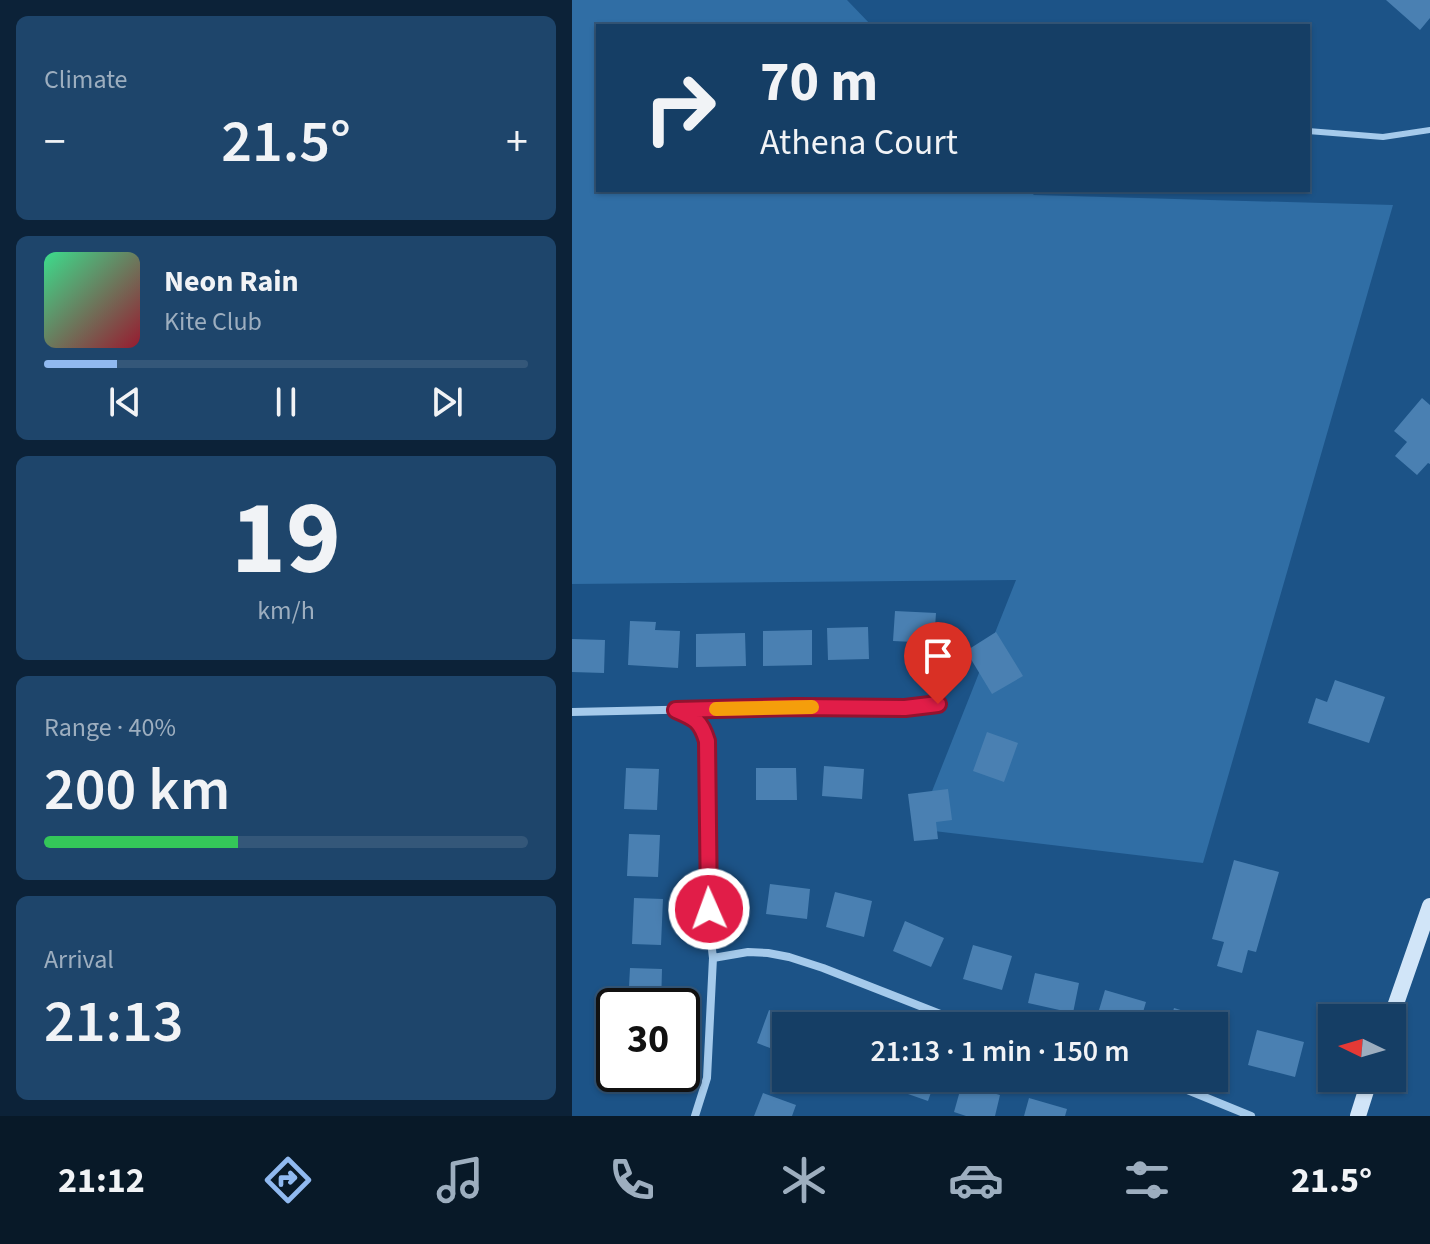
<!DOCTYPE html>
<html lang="en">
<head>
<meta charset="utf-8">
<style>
  body { margin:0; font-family:"Source Sans 3",sans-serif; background:#1e456b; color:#f1f3f6; height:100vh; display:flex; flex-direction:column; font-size:30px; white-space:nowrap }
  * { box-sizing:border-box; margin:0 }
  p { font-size:26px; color:#9daebf }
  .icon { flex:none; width:44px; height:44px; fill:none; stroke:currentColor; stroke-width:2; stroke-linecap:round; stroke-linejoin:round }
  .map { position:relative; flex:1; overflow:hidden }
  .drawer { display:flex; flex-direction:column; gap:16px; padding:16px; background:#0c2238; width:572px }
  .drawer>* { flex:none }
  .banner { position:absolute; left:24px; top:24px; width:714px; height:168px; border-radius:0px; box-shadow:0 2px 6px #0004,0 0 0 2px #345779; background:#153e65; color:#f1f3f6; overflow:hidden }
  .needle { width:52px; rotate:275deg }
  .controls { position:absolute; left:746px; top:1004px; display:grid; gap:16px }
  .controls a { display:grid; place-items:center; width:88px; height:88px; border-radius:0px; background:#153e65; box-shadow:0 2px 6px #0004,0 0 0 2px #345779; font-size:40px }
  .speed { position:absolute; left:24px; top:988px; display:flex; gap:16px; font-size:40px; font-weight:700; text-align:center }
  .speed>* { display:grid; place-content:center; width:104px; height:104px; border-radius:50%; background:#153e65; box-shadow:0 2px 6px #0004,0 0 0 2px #345779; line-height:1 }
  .speed .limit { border:4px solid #111; border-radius:12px; background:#fff; color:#111 }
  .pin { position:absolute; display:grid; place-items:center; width:68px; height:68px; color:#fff; margin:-82px -34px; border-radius:50% 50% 50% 0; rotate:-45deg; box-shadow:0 0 8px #0007 }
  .pin .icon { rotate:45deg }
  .me { position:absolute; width:88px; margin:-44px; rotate:358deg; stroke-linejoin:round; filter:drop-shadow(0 0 6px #0008) }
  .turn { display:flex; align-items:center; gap:28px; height:168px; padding:0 32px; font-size:36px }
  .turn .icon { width:104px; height:104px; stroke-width:2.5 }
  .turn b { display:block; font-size:56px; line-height:68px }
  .big { font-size:60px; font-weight:600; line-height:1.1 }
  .drawer .card { flex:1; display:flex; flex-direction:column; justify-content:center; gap:12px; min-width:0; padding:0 28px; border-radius:12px; background:#1e456b }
  .drawer .dial { align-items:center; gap:0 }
  .dial b { font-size:104px; line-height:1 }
  .song { display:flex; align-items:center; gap:24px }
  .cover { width:96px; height:96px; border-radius:12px; background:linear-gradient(135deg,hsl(150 70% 55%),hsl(350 70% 35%)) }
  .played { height:8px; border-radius:4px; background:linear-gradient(90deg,#90b9f0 15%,#345779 15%) }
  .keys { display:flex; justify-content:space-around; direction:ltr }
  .heat { display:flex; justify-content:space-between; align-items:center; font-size:44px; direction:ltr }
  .charge { height:12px; border-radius:6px; background:linear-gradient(90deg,#34c759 40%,#345779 0) }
  .trip { position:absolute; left:200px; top:1012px; width:456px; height:80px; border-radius:0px; background:#153e65; box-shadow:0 2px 6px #0004,0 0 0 2px #345779; font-weight:600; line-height:80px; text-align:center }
  .tab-bar { display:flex; height:128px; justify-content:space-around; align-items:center; background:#081928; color:#9daebf }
  .tab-bar .icon { width:56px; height:56px }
  .tab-bar .selected { color:#90b9f0 }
  .tab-bar b { font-size:36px; color:#f1f3f6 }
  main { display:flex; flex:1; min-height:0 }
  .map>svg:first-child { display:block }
</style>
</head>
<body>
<main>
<section class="drawer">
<div class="card"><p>Climate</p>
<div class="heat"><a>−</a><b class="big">21.5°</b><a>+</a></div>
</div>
<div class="card">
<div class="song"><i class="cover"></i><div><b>Neon Rain</b><p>Kite Club</p></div></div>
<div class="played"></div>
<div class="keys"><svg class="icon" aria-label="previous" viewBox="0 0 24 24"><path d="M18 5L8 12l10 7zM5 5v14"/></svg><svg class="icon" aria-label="pause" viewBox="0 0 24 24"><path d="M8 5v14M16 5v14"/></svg><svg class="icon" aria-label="next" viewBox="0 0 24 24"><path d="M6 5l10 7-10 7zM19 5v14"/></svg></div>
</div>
<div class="card dial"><b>19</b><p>km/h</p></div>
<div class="card"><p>Range · 40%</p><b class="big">200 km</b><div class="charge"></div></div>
<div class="card"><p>Arrival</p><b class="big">21:13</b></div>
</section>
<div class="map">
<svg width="858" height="1116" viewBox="0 0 858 1116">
  <rect width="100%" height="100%" fill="#1c5387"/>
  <path fill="#306ea5" d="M0,0H275L300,26H26V190H457L462,195L821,205L631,863L345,829L444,580L0,584Z"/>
  <path fill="#4a80b2" d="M814,0H858V18L848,30Z
    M850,398L858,405V464L856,463L845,475L823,456L835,442L822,431Z
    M323,611L364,613L362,643L321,641Z
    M58,621L84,622L83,630L108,631L106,668L56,665Z
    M296,627L297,659L256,660L255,628Z
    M240,630V665L191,666V631Z
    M424,632L451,676L420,694L394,651Z
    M173,633L174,666L124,667V634Z
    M0,639L33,640L32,673L0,672Z
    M763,680L813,697L797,743L736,723L744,698L755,702Z
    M415,732L446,743L432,782L401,771Z
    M252,766L292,769L290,799L250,796Z
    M54,768L87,769L85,810L52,809Z
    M184,768H224L225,800H184Z
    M376,789L380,820L364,822L366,839L342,841L336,794Z
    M57,834L88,835L86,877L55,876Z
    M662,860L707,872L684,952L676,950L670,973L645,966L652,942L640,939Z
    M198,884L238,889L235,919L194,914Z
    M263,892L300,901L292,937L254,927Z
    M62,898L91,899L89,945L60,944Z
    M333,921L372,938L359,967L321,951Z
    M401,945L440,956L430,990L391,979Z
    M58,968L90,969L89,1006H56Z
    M463,973L507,983L501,1013L456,1003Z
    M533,990L574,1002L567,1026H544L524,1020Z
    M602,1008L641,1020L639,1026H597Z
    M197,1010L238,1026H214V1054L185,1043Z
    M685,1030L732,1042L723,1077L676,1065Z
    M55,1074H85L84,1087L54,1083Z
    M319,1078H364L356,1101L316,1087Z
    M391,1080L411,1086L410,1090L428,1095L423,1116H394L382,1112Z
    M191,1093L224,1105L220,1116H182Z
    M457,1098L495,1109L493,1116H452Z"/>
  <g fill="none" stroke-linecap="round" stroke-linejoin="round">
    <path stroke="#a5caeb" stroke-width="6" d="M736,131L811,137L858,130"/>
    <path stroke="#a5caeb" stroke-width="8" d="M104,710C124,717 130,721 135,741L136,860L138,933L141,958L135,1078L123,1116
      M0,712L224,707L333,708L366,704
      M141,958L176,952L196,953L217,957L251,968L399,1026
      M575,1078L608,1087L679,1116"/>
    <path stroke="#d1e5f8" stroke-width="16" d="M819,1018L858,906
      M786,1116L798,1078"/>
  </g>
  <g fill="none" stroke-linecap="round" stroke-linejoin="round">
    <g stroke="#92132f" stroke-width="20">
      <path id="route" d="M137,909L135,741C129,721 123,718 104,710L224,707L333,708L366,704"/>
    </g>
    <use href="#route" stroke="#e11d48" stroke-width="14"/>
    <path stroke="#f59e0b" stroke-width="14" d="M144,709L240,707"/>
  </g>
</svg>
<div class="controls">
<a><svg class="needle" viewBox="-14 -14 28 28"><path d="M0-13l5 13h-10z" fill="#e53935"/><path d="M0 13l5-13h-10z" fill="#9daebf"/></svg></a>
</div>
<div class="speed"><div class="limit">30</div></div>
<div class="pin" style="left:366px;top:704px;background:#d93025"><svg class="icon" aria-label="arrive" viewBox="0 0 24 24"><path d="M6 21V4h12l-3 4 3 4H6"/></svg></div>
<svg class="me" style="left:137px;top:909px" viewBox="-20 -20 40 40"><circle r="17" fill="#e11d48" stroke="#fff" stroke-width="3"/><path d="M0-11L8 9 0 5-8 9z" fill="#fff"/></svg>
<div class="trip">21:13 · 1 min · 150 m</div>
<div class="banner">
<div class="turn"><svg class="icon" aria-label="right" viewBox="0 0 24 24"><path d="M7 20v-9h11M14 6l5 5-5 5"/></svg><div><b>70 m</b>Athena Court</div></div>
</div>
</div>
</main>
<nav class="tab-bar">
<b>21:12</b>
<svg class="icon selected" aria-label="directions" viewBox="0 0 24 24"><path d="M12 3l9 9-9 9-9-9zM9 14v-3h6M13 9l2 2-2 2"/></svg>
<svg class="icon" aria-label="music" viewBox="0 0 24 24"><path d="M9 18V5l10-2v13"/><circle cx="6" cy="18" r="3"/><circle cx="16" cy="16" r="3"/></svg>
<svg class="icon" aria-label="phone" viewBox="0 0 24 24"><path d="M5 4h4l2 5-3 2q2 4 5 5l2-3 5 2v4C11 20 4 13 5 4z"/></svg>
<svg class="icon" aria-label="climate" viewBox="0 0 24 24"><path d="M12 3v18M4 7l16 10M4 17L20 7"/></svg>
<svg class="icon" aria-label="car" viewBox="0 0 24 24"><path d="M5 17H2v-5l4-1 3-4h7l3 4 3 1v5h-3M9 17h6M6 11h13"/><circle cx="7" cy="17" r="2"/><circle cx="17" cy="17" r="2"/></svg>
<svg class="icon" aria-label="filters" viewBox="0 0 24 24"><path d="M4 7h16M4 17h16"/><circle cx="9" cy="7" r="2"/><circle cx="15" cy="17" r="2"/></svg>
<b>21.5°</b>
</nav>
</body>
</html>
